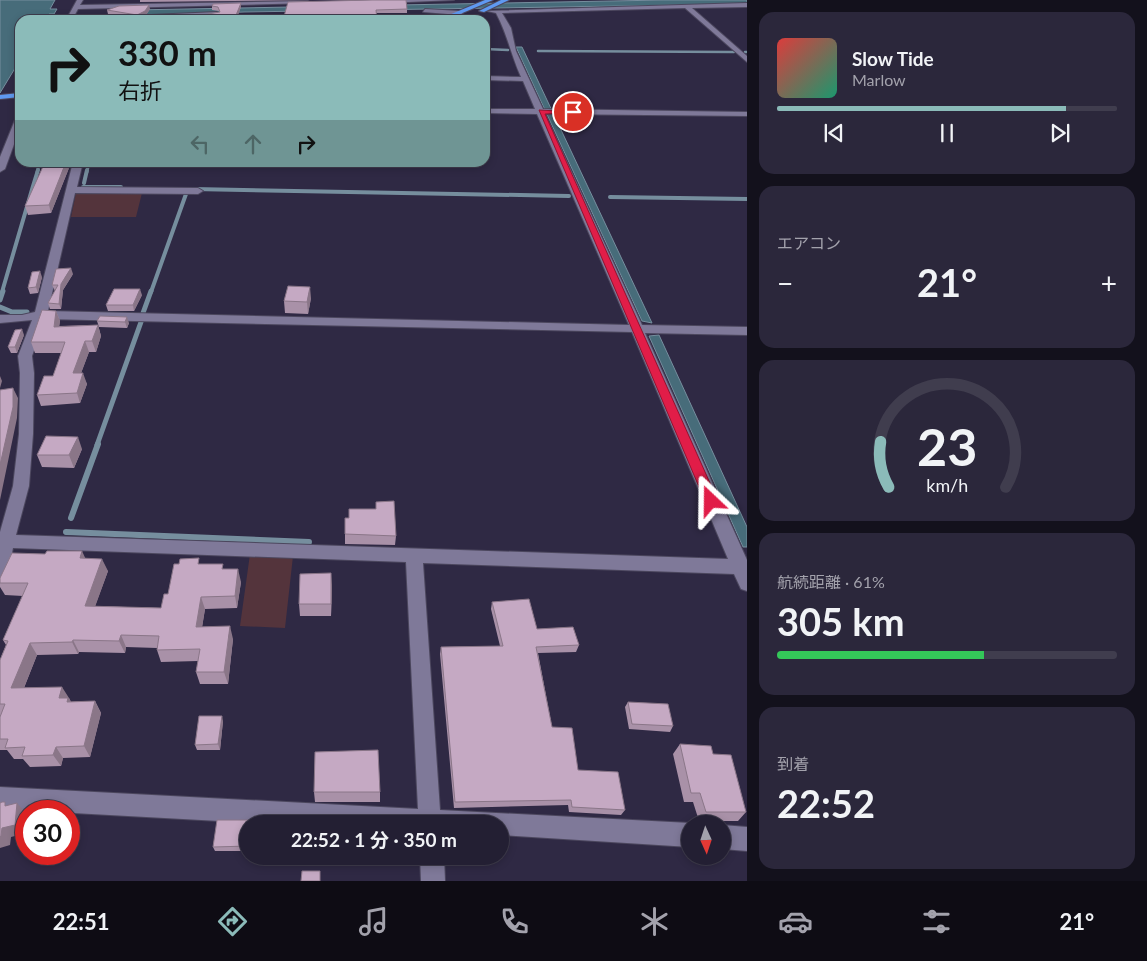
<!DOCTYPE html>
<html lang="ja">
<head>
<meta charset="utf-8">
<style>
  body { margin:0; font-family:Lato,"Noto Sans JP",sans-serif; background:#2b273b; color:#f1f3f6; height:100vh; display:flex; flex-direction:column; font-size:19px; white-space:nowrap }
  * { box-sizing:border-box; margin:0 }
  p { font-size:16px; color:#a3a2ac }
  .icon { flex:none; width:28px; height:28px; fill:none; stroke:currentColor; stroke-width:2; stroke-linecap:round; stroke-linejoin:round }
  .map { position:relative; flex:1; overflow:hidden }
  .details { display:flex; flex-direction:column; gap:12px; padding:12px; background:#13111c; width:400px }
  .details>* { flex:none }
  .hud { position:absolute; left:15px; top:15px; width:475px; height:152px; border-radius:15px; box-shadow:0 2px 8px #0003,0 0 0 1px #403d4e; background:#8bbbb9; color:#111; overflow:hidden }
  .needle { width:32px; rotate:177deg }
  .tools { position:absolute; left:681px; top:815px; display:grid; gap:10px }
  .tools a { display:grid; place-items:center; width:50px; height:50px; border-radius:50%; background:#231f33; box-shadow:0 2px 8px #0003,0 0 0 1px #403d4e; font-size:25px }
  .speed { position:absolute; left:15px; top:800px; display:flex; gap:10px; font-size:25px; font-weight:700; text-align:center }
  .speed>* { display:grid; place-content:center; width:65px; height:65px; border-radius:50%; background:#231f33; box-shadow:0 2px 8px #0003,0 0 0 1px #403d4e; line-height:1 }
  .speed .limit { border:8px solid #d22; background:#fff; color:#111 }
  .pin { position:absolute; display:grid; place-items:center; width:42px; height:42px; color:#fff; margin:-21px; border:2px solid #fff; border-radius:50%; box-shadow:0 1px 5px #0007 }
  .me { position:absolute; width:55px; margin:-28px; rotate:337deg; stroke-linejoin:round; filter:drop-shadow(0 0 4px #0008) }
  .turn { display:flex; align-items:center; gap:18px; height:105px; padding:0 20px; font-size:22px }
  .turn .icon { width:65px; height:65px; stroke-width:2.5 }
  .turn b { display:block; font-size:35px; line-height:42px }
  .lanes { display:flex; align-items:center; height:48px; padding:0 20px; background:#0003; justify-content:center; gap:25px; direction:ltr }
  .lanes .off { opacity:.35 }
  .big { font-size:38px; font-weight:700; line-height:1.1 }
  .details .card { flex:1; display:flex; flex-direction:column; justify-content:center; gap:8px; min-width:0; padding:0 18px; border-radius:15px; background:#2b273b }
  .details .dial { align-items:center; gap:0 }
  .dial svg { height:130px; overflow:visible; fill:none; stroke:#403d4e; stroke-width:7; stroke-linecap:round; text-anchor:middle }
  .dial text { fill:#f1f3f6; stroke:none }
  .song { display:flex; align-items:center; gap:15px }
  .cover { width:60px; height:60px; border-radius:8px; background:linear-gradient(135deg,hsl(0 70% 55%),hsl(160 70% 35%)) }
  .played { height:5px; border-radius:2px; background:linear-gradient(90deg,#8bbbb9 85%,#403d4e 85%) }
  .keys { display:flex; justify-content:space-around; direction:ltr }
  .heat { display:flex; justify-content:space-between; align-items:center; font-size:28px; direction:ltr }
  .charge { height:8px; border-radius:4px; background:linear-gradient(90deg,#34c759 61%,#403d4e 0) }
  .trip { position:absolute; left:239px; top:815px; width:270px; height:50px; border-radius:25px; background:#231f33; box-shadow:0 2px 8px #0003,0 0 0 1px #403d4e; font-weight:700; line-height:50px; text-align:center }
  .dock { display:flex; height:80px; justify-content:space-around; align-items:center; background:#0e0c14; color:#a3a2ac }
  .dock .icon { width:35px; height:35px }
  .dock .selected { color:#8bbbb9 }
  .dock b { font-size:22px; color:#f1f3f6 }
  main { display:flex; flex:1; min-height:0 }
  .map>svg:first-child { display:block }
</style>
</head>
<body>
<main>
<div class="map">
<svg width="747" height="881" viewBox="0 0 747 881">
  <rect width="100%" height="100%" fill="#2f2944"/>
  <path fill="#54343c" d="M80,192L142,193L136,217H71L76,193Z
    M250,554L293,556L285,628L240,626Z"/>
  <path fill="#476c7a" stroke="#768e9e" d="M0,0H55L50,9H57L54,14H49L45,20H20V60L0,93Z
    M664,0H747V4L244,12L152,16L137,20H116L114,16L132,10Z
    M516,47H522L652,323L642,321Z
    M659,335L747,527V547H743L649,336Z"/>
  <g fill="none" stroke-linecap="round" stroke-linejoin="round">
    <path stroke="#768e9e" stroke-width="2.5" d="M485,49L508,50
      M538,51L734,52
      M745,52H747"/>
    <path stroke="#768e9e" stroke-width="3" d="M37,172L40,162
      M87,172L89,162"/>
    <path stroke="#768e9e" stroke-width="4" d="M84,183L87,170
      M36,187L33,186L38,170
      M83,187H121
      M193,189L569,196
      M610,197L747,199
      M2,292L33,186
      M151,292L186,194"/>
    <path stroke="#768e9e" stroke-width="5" d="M0,300L3,291
      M0,307L12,312H27
      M143,313L151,291
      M97,445L141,322"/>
    <path stroke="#768e9e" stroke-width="6" d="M71,518L98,444
      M66,532L309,542"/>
    <g stroke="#4c475e" stroke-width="2">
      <path id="street" d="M77,0H83L80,5L308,1L311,3L78,9L72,20H66Z
        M384,0H454L386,3Z
        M747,3V7L692,8L747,56V62L685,8L502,13L511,28L516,51L543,109L747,112V116L545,114L642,325L747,327V335L645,333L747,560V591L741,589L734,574L423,563L440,810L690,823V847L500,835V824H273L0,809V787L418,809L406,562L13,548L6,581L0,583V532L13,486L19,434L20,373L18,356L32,320L0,323V315H22L35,312L73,162H83L77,187L198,188L203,191L198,194L75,193L48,311L629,325L537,114L485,113V109H535L523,81L485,80V76L521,77C511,55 507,33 496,13L487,11ZM45,319L632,332L728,559L16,535L29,486L33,434L34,373L32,356Z
        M425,9L460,11L463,13L460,15L423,12Z
        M217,12L219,15L139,20L151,15Z
        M722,825L747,827V851L722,849Z
        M420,856H444L445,881H421Z"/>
    </g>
    <g stroke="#4c475e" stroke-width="2">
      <path id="secondary" d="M17,115H20V128L5,169L0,172V157Z"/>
    </g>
    <g stroke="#4c475e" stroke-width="2">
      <path id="highway" d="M485,0H493L446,20H437Z
        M501,0H509L484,12L479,11Z
        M20,93V97L0,99V95Z"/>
    </g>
    <use href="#street" fill="#7f7999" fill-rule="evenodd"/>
    <use href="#secondary" fill="#7f7999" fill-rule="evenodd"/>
    <use href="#highway" fill="#5f99f1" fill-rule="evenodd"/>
  </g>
  <path fill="#a991a8" d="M140,0H314L140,2Z
    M288,2L407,9V13H376Z
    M212,6L241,7L236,20H205L219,12V11L212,10Z
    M150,9L146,15L137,19L108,14L107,10Z
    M69,168L51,213L28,215L25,206Z
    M73,274L63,290L61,309H50L48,303L55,291L52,285Z
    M42,277L38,293L30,294L28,288Z
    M142,295L134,311H108L106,305Z
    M311,298L308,314L285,313L284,301Z
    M56,311L60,321L59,326L98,325L101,336L96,352H89L81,373L87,384L80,403L41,406L37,395L53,376L62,353H35L31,342Z
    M100,316L129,323L127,328L99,327L97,321Z
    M24,335L17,353H11L8,347Z
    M82,449L74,468L42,467L37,455Z
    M345,518L396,536L395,545L345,544Z
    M85,558L108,571L95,606L161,608L168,594L201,564L224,569L241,582L237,608L205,609L202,627L233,639L228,684H200L196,672L198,661L161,662L157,650V648L126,647L125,653L79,652L78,654L37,655L24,688L69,698L71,702L95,701L101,713L90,757L63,758L61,766L30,767L23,759H14L7,750H0V660L6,645L3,640L23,596L5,595L0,587V578Z
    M332,585L331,616H300L299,604Z
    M492,602L537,629L579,645L576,652L538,653L552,727L578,770L625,810L621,815L569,812L568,805L454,808L440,654L441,647L500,646L491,609Z
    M628,702L673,726L670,732L629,729L625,707Z
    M223,721L220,750H197L195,745Z
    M680,744L713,754L746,812L738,821H699L693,802H684L673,754Z
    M314,792H380V802H315Z
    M250,820L251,824H248V851H215L213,847Z"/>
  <path fill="#8a7688" d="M241,3V7L236,20H234Z
    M149,5L150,9L146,15L137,19V15Z
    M66,162H67L69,168L51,213L49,205Z
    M71,268L73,274L63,290L61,309L59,304L61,284Z
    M40,271L42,277L38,293L36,287Z
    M310,287L311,298L308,314L307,302Z
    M140,289L142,295L134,311L133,305Z
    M56,311L60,321L58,337L54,327Z
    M127,317L129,323L127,328L125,322Z
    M98,325L101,336L96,352L92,341Z
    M22,329L24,335L17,353L15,347Z
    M85,341L89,352L77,384L73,373Z
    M83,373L87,384L80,403L77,393Z
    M0,376L2,381L0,388Z
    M13,388L18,398L17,418L0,500V465Z
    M78,437L82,449L74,468L69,455Z
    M82,551L88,564L80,558Z
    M102,559L108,571L91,618L85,606Z
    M238,569L241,582L237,608L235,596Z
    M331,573L332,585L331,616Z
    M201,597L205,609L200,640L196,627Z
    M230,626L233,639L228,684L224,672Z
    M121,635L126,647L125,653L119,641Z
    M73,640L79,652L78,654L72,642Z
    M30,643L37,655L19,700L11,688Z
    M62,687L69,698L75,710L59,698Z
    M95,701L101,713L90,757L84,746Z
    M222,716L223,721L220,750L218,744Z
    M56,747L63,758L61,766L53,755Z
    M17,803L25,812L23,834L11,837L10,845L0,848V837L2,828Z"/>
  <path fill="#c5a9c3" stroke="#8a7688" d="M372,0H406L407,9L376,10L377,20H283L288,2Z
    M241,3L234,20H205L208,14L220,12L218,7L212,6L213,4Z
    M149,5L145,11L137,15L107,10L119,6Z
    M45,162H66L49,205L25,206Z
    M71,268L61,284L59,304L48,303L58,285H52L56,269Z
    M40,271L36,287L28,288L32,272Z
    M288,286L310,287L307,302L284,301Z
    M114,289H140L133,305H106Z
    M42,310L56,311L54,327L98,325L92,341H85L73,373H83L77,393L37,395L44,376H53L65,342H31Z
    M100,316L127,317L125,322L97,321Z
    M22,329L15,347H8L15,330Z
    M13,388V407L0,465V390Z
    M46,436L78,437L69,455H37Z
    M394,501L396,536L345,534V518H349V509H376V502Z
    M47,551H82L80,558L102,559L85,606L161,608L164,594H168L174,564H179L180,559L199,558L198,564H223L222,569H238L235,596L201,597L196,627L230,626L224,672H196L200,649L157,650L159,636L121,635L119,641L73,640L72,642L30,643L11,688L62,687L59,698H68L67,702L95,701L84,746L56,747L53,755L22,756L25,747L5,748L8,739H0V717L5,704H0V660L8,641L3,640L28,583H0V578L12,553L45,554Z
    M331,573V604H299L300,574Z
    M529,599L537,629L573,627L579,645L536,647L552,727L572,728L578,770L618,772L625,810L572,807L571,800L455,802L441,647L503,646L492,602Z
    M628,702L668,704L673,726L632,724Z
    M199,716H222L218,744L195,745Z
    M680,744L711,746L713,754L731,755L746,812H706L700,793H691Z
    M378,750L380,792H314L315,752Z
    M2,802H5V806L17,803L15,825L2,828L1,836L0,837V803Z
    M217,820H250V824H248V846L213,847Z
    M302,871H320V881H301Z"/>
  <path fill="#e11d48" stroke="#92132f" d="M539,110L576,112L545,114L718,501L716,504H707L705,501Z"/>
</svg>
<div class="tools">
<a><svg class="needle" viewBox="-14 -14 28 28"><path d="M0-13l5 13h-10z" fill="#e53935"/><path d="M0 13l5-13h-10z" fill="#a3a2ac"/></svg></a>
</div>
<div class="speed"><div class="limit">30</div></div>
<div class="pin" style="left:573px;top:112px;background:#d93025"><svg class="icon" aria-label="arrive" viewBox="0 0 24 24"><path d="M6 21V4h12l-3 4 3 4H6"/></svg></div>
<svg class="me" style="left:711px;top:501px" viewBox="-20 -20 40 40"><path d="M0-17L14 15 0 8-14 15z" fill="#e11d48" stroke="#fff" stroke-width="4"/></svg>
<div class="trip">22:52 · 1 分 · 350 m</div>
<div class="hud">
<div class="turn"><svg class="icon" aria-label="right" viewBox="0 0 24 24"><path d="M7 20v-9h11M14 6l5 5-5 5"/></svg><div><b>330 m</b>右折</div></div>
<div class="lanes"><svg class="icon off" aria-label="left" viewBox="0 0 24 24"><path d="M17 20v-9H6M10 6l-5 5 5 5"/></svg><svg class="icon off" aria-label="ahead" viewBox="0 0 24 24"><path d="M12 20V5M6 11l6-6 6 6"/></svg><svg class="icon" aria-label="right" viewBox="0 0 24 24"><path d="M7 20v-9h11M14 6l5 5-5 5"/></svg></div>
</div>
</div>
<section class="details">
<div class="card">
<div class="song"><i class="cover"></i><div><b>Slow Tide</b><p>Marlow</p></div></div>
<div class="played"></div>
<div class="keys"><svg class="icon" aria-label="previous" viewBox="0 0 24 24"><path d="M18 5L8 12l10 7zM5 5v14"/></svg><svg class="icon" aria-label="pause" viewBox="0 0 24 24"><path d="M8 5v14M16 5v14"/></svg><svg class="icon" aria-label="next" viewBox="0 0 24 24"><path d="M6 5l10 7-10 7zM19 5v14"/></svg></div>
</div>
<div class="card"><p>エアコン</p>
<div class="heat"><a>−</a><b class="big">21°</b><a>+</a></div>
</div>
<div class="card dial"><svg viewBox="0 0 100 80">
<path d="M14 69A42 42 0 1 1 86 69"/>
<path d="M14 69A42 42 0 0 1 9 41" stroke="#8bbbb9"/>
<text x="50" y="56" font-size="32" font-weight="700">23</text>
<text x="50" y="72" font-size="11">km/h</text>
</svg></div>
<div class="card"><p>航続距離 · 61%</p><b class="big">305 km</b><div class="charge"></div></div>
<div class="card"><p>到着</p><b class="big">22:52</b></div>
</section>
</main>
<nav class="dock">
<b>22:51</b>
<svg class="icon selected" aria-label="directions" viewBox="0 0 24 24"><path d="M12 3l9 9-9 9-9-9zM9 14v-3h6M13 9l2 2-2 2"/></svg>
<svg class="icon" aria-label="music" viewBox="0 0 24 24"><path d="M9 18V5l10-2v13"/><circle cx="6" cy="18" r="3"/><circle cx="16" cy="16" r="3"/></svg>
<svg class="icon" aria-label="phone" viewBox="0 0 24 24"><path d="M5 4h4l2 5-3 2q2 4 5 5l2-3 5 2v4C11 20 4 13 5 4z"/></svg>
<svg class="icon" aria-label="climate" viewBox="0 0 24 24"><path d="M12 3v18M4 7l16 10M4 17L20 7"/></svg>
<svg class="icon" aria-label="car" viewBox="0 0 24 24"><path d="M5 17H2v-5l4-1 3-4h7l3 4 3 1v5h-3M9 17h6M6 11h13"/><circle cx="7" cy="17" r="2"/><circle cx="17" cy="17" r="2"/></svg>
<svg class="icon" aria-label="filters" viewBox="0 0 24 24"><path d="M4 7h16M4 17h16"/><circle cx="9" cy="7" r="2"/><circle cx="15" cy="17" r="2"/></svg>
<b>21°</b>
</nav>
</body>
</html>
